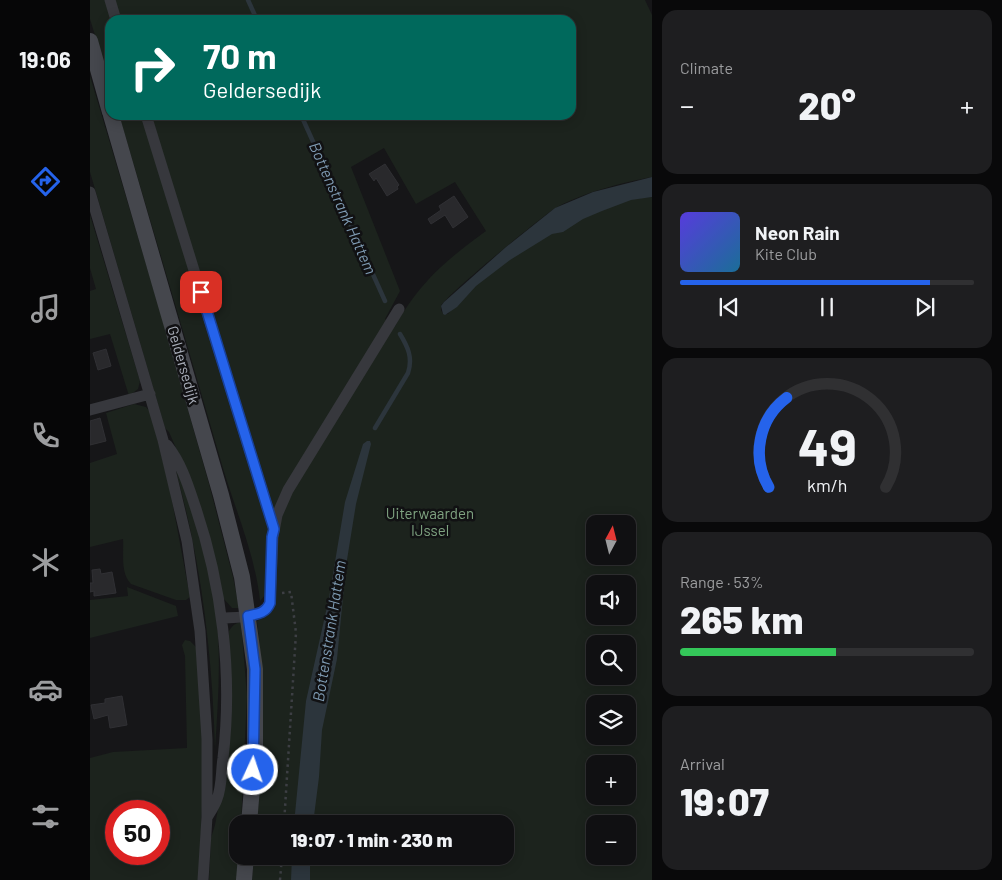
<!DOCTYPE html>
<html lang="en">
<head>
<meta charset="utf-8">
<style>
  body { margin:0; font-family:Barlow,sans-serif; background:#1e1e20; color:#f1f3f6; height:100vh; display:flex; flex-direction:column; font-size:19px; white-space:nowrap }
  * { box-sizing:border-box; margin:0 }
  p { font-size:16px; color:#9c9d9f }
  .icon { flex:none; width:28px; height:28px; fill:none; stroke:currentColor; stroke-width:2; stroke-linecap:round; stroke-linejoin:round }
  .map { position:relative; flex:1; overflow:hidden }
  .sheet { display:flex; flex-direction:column; gap:10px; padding:10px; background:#09090a; width:350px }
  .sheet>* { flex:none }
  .hud { position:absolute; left:15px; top:15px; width:471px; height:105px; border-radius:15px; box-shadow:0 2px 12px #0003,0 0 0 1px #303032; background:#00695c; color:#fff; overflow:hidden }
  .needle { width:32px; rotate:7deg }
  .fabs { position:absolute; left:496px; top:515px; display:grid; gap:10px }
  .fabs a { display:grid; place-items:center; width:50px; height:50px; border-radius:10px; background:#101012; box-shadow:0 2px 12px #0003,0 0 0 1px #303032; font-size:25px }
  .speed { position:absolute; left:15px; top:800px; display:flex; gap:10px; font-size:25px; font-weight:700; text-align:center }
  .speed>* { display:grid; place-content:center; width:65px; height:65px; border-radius:50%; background:#101012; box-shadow:0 2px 12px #0003,0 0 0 1px #303032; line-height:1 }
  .speed .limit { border:8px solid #d22; background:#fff; color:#111 }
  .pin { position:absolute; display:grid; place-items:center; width:42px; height:42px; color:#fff; margin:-21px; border-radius:10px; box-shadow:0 2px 8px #0006 }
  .me { position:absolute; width:55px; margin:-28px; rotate:3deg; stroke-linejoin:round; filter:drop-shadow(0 0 4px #0008) }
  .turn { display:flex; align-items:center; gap:18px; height:105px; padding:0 15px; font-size:22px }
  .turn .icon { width:65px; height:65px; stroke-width:2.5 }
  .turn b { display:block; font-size:35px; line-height:42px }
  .big { font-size:38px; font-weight:800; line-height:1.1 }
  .sheet .widget { flex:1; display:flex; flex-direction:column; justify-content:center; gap:8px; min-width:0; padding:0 18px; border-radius:15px; background:#1e1e20 }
  .sheet .dial { align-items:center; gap:0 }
  .dial svg { height:130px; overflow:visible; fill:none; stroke:#303032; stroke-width:7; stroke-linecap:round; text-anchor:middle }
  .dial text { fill:#f1f3f6; stroke:none }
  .song { display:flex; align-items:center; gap:15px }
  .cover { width:60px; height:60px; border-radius:8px; background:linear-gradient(135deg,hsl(250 70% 55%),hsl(200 70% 35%)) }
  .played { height:5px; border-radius:2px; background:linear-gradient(90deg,#2563eb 85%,#303032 85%) }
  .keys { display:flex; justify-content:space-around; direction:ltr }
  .heat { display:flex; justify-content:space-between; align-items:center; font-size:28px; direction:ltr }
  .charge { height:8px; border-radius:4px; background:linear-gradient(90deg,#34c759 53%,#303032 0) }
  .trip { position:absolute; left:139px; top:815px; width:285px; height:50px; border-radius:15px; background:#101012; box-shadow:0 2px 12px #0003,0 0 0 1px #303032; font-weight:800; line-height:50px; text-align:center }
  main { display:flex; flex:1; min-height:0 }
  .tabs { display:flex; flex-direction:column; width:90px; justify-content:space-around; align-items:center; background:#060607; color:#9c9d9f }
  .tabs .icon { width:35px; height:35px }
  .tabs .on { color:#2563eb }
  .tabs b { font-size:22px; color:#f1f3f6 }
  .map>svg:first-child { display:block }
</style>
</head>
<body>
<main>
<nav class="tabs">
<b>19:06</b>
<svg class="icon on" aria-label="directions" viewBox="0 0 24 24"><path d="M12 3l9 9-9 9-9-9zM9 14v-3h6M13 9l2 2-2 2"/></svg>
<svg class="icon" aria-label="music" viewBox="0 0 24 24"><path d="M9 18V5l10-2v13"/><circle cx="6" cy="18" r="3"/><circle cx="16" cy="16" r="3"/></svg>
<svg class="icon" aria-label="phone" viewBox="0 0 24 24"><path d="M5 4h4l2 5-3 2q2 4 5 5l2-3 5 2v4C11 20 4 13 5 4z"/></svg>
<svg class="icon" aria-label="climate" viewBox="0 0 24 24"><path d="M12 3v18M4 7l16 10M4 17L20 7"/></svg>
<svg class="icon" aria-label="car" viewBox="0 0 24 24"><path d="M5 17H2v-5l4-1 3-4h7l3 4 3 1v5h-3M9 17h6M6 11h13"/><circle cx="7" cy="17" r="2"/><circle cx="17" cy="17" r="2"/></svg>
<svg class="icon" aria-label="filters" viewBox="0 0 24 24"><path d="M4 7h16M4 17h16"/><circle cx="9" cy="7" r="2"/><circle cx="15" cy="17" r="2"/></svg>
</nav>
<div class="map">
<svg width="562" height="880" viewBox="0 0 562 880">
  <rect width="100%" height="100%" fill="#161618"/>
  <path fill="#1c231d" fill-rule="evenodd" d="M0,0H555L562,15V177C534,182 488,194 464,209C450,218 355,296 351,306C351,307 351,308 351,310L353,314H358C373,294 389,271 409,257C420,249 432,244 443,238C483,215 516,200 562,197V880H162L164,856H415V824H167C172,756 176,689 167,621C196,609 184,573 177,549L176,594L170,601C165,552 143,505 130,458C97,344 63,229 29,115H481V20H20V84L0,19ZM294,148L326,204L365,182L396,231C355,261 331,281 305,326L295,319L310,291L261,167ZM505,524H538V556H505ZM505,584H538V616H505ZM505,644H538V676H505ZM505,704H538V736H505ZM505,764H538V796H505ZM505,824H538V856H505Z
    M0,76L70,311L119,484L143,577L149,608H142L133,598L96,471L79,432L75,428L0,172Z
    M0,215L50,381L48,389L39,396L20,334L0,339V291L6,289L0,268Z
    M44,404L56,407L61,413L80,490L100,597L96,600H86L41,584C30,573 34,553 33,539L0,547V463L27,454L16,413Z
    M83,459C97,498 112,536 120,576C133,633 129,691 125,749C123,677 116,604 101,533C96,508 89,484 83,459Z
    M37,587L86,606L88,616L0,638V600L38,596Z
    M151,622L157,696L151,824H148L149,856L147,880H119L121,838L125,825L132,788L139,631C142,626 145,623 151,622Z
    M95,640L100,641L106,647L112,727V807L109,880H0V758L23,752L97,748L95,656L92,645ZM26,811H69V854H26Z"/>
  <path fill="#2c353c" d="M562,177V197L541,200L512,211L493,219L473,232L462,234L420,260L386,286L367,307L355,315L353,314L351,306L354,302L416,247L465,208L503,192Z
    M277,441H280L281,444L266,504L256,566L247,659L232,730L229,777L223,824H204L216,701L239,598L255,502L273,444Z
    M202,856H220V880H201Z"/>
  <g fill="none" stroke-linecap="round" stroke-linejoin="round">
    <path stroke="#2c353c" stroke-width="4.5" d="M158,0L167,20
      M211,115L295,301
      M285,428L318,373C323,358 318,347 310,334"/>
  </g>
  <path fill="#29292c" stroke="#303034" d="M295,164L309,185L307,187L308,189L297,196L286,178L284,181L279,174Z
    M364,196L378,217L363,228L355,215L341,224L338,219L351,210L349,206Z
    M16,349L21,366L8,370L3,353Z
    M10,418L16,441L0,445V421Z
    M10,569L11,574L22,572L26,593L4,596V591L0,592V583H3L2,570Z
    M32,696L37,725L20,728L18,715L4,719L1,705L15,703V699Z"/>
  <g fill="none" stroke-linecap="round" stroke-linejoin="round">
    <path stroke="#3d3f44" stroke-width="2.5" stroke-dasharray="2.5 4" stroke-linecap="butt" d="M192,593L201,592L206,633L194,824
      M190,880L192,856"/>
    <path stroke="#37383d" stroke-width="11" d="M20,0L26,20
      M56,115L184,529
      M0,192L73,440L97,541L110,631L117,739V817L113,880
      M0,410L60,394
      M77,445C91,463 97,482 104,503C132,584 143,673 133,758C131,771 132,787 127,799C125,805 121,811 118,816
      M132,618C147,617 173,619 180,603L183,537L187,515L198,490L309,309"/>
    <path stroke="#45474d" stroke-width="16" d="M0,41L20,112
      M21,115L131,495L152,577L165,669V751L159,824
      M154,880L156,856"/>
  </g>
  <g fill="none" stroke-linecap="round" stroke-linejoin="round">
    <g stroke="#184099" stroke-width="12">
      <path id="route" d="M111,292L184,529L182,537L180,603C176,613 168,614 158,616L165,669L163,770"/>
    </g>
    <use href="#route" stroke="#2563eb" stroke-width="9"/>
  </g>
  <g text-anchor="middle" stroke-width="5" stroke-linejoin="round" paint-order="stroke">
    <g font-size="15" fill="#a8adb8" stroke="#111113">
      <text transform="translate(93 365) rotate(74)" y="5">Geldersedijk</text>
    </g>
    <g font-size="15" fill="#7fa381" stroke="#111113">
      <text x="340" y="519">Uiterwaarden<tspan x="340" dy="17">IJssel</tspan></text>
    </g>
    <g font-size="16" font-style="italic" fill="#7f9bb3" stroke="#111113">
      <text transform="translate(253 208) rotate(66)" y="6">Bottenstrank Hattem</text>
      <text transform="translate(239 631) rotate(-81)" y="6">Bottenstrank Hattem</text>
    </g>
  </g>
</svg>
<div class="fabs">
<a><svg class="needle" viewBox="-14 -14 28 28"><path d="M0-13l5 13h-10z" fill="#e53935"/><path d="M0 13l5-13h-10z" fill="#9c9d9f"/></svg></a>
<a><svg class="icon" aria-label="sound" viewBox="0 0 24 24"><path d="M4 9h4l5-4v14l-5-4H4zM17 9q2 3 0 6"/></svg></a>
<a><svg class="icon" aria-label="search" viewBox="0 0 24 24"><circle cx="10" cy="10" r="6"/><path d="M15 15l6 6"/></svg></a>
<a><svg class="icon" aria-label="layers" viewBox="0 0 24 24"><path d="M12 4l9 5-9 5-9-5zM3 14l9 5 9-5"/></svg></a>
<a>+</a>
<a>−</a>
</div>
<div class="speed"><div class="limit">50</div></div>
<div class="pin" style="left:111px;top:292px;background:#d93025"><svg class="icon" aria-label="arrive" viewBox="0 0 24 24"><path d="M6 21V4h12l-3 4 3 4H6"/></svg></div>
<svg class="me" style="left:163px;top:770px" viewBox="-20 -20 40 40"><circle r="17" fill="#2563eb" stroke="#fff" stroke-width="3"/><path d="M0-11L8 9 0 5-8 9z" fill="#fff"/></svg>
<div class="trip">19:07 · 1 min · 230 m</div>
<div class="hud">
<div class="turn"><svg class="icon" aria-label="right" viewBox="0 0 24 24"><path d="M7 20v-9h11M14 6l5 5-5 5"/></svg><div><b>70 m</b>Geldersedijk</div></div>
</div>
</div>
<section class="sheet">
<div class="widget"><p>Climate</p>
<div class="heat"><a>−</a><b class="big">20°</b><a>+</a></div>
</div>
<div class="widget">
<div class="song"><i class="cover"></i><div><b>Neon Rain</b><p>Kite Club</p></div></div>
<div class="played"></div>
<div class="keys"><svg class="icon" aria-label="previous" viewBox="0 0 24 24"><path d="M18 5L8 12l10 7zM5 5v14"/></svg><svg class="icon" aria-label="pause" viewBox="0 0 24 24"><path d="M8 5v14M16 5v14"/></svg><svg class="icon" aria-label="next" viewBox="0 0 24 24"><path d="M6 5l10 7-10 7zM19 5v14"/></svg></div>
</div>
<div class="widget dial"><svg viewBox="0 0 100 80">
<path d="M14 69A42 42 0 1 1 86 69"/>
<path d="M14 69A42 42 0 0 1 25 14" stroke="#2563eb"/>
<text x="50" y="56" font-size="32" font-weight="700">49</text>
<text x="50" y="72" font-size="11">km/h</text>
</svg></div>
<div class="widget"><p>Range · 53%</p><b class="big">265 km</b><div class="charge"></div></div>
<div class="widget"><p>Arrival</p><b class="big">19:07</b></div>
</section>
</main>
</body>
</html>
